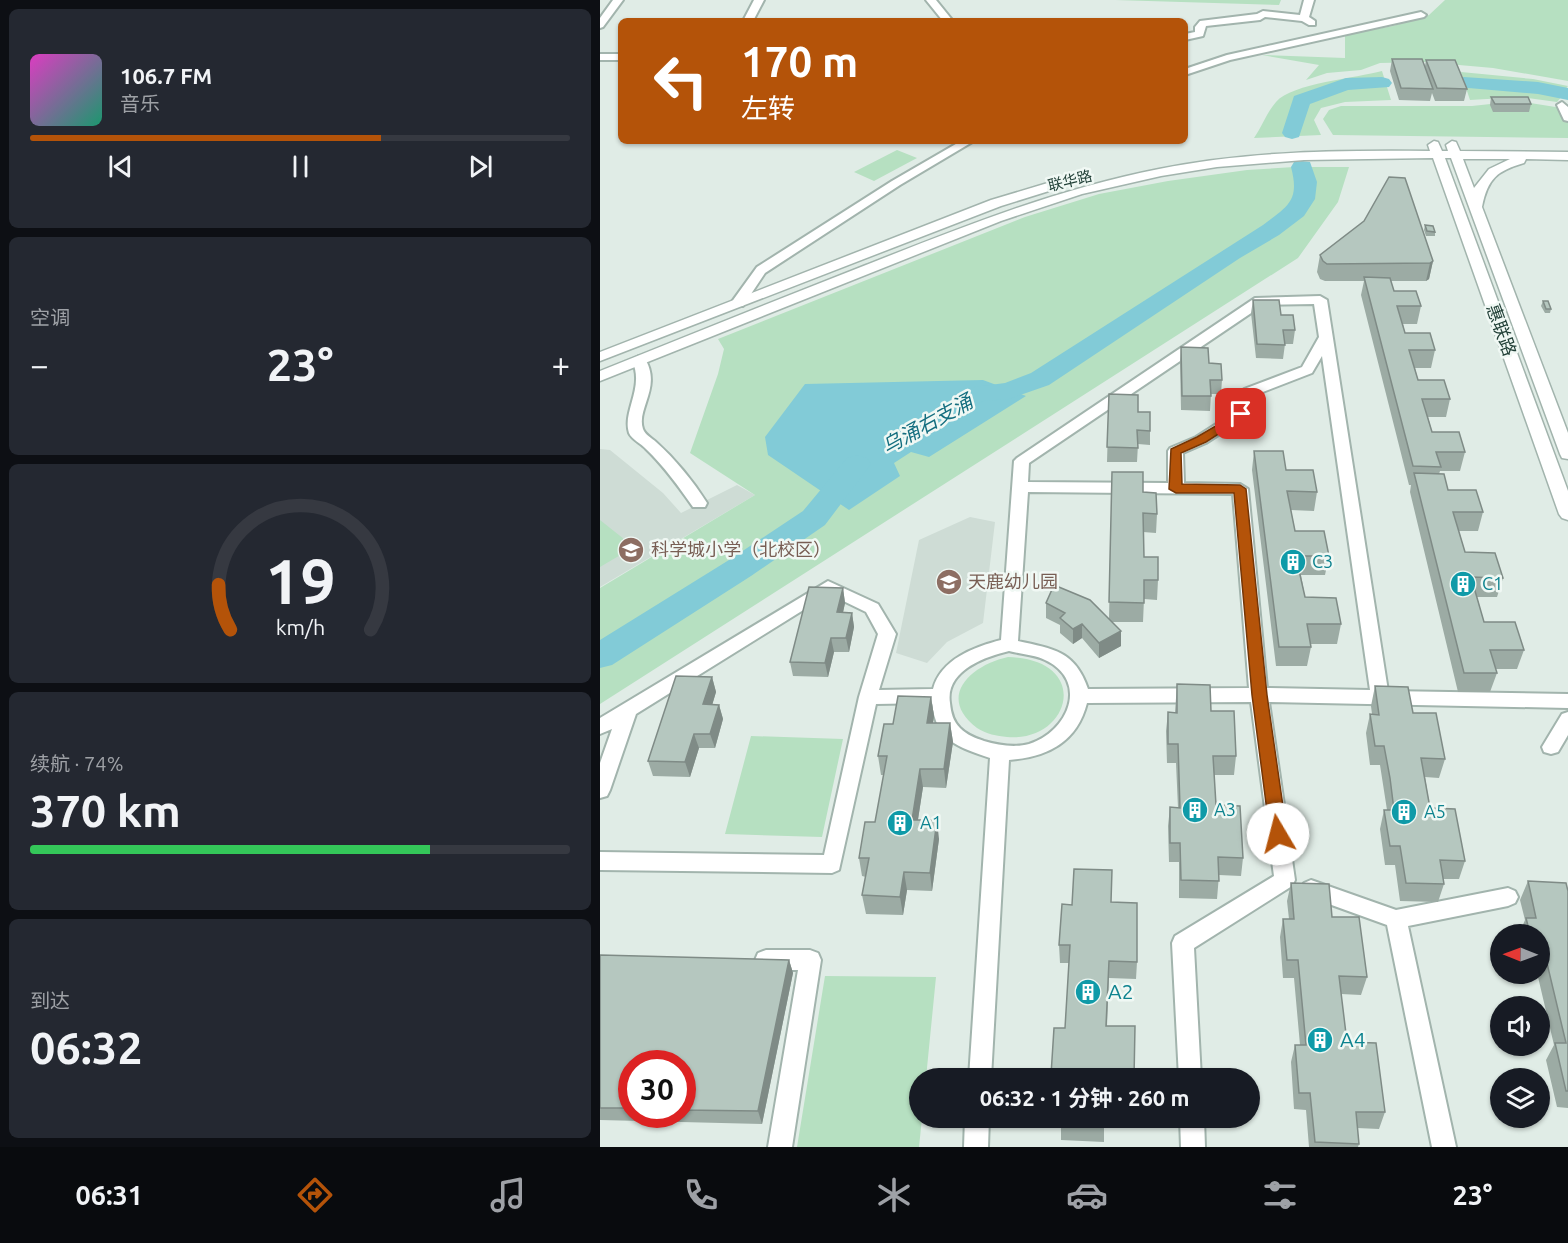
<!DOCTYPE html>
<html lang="zh">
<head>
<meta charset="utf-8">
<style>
  body { margin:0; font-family:Ubuntu,"Noto Sans SC",sans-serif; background:#242831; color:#f1f3f6; height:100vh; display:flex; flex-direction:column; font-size:22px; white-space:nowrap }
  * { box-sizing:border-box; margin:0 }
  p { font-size:20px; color:#9ea1a6 }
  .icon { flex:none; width:33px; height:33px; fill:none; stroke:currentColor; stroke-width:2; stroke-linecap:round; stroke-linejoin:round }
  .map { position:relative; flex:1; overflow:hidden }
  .side { display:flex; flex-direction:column; gap:9px; padding:9px; background:#0d0f14; width:600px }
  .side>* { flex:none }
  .banner { position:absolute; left:18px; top:18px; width:570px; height:126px; border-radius:9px; box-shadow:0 2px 4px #0004; background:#b45309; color:#fff; overflow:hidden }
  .needle { width:39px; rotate:271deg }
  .tools { position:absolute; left:890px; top:924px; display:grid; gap:12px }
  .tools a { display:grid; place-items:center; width:60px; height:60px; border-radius:50%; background:#171b24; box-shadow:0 2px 4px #0004; font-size:30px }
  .speed { position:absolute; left:18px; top:1050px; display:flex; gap:12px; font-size:30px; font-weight:700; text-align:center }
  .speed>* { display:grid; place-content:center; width:78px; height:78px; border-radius:50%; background:#171b24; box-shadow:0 2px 4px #0004; line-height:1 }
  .speed .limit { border:9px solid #d22; background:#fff; color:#111 }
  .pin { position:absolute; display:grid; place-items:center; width:51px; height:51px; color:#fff; margin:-26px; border-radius:12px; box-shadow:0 3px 9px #0006 }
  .me { position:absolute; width:66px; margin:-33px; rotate:352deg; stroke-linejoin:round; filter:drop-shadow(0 0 4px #0008) }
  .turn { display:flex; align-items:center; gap:21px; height:126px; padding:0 24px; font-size:27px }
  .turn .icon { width:78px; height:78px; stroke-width:2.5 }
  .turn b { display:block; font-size:42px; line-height:51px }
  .big { font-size:45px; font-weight:700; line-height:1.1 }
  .side .widget { flex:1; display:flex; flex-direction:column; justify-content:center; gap:9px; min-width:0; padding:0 21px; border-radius:9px; background:#242831 }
  .side .dial { align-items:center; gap:0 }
  .dial svg { height:156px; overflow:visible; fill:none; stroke:#363941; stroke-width:7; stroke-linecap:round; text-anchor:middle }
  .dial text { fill:#f1f3f6; stroke:none }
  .song { display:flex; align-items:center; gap:18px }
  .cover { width:72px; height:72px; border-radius:9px; background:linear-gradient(135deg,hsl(310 70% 55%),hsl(160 70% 35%)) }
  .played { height:6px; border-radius:3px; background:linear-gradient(90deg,#b45309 65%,#363941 65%) }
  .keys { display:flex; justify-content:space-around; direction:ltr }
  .heat { display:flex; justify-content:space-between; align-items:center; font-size:33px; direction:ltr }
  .charge { height:9px; border-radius:4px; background:linear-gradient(90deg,#34c759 74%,#363941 0) }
  .trip { position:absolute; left:309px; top:1068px; width:351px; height:60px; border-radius:30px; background:#171b24; box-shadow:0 2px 4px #0004; font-weight:700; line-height:60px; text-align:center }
  .dock { display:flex; height:96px; justify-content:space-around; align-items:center; background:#090b0e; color:#9ea1a6 }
  .dock .icon { width:42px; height:42px }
  .dock .current { color:#b45309 }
  .dock b { font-size:27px; color:#f1f3f6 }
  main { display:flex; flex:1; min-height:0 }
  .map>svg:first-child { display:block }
</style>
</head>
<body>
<main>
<section class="side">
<div class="widget">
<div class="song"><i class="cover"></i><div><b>106.7 FM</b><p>音乐</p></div></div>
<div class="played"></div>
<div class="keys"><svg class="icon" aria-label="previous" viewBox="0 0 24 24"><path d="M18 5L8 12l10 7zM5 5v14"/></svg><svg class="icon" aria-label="pause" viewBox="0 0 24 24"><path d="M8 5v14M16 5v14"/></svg><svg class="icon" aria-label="next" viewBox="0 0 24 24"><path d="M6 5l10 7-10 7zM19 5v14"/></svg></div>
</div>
<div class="widget"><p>空调</p>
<div class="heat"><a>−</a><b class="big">23°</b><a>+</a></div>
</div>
<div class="widget dial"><svg viewBox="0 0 100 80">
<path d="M14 69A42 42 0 1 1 86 69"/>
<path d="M14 69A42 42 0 0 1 8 46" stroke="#b45309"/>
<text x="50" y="56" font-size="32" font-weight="700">19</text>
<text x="50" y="72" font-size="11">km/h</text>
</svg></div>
<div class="widget"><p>续航 · 74%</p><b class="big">370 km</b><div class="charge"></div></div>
<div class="widget"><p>到达</p><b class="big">06:32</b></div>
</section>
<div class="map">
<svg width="968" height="1147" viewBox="0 0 968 1147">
  <rect width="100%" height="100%" fill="#e0ece6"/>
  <path fill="#cedcd5" d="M0,449L10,450L63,493L81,513L137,485L155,495L0,587Z
    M370,517L395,522L383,623L347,642L327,663L296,653L319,540Z"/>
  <path fill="#b6e0c1" d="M515,0H681L679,5Z
    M845,0H968V81L893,68L825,62L780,63L761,70L727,73L706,80L719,65L662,55L745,58V35L793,26L829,15Z
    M782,71L791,100L745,102L721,108L714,120L721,135L654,138C662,127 667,112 676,102C692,83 757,78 782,71Z
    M861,72L933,79L968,86L964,91L925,84L864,81Z
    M865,85L938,89L963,95L957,102L921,97L870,100Z
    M918,101L968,109V138L733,135L723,119L729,110L741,106H872Z
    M297,150L317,158L274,181L254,172Z
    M694,167H749L738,202L698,258L0,704V588L155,495L90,453L118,374L124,349L118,339L425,217L499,194L568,181L647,170Z
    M0,520L34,547L0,567Z
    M408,657C493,659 471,743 407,737C397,736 386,734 377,728C336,697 371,665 408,657Z
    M151,736L243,739L222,837L125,834Z
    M225,976L336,977L326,1078H320V1118H322L319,1147H197Z"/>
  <path fill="#82cbd7" d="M383,380L426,396L329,457L311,452L294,463L300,476L249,510L168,455L165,437L205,384Z"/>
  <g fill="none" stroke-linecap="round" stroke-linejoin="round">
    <path fill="#82cbd7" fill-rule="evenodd" d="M782,77L789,79L792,83L789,87L748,90L710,104L699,137L692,139L685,137L682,133L694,96L746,78Z
      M864,77L938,82L968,88V100L938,94L857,87L854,83L857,79Z
      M702,161L710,162L717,182L715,199L704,216L679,235L640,258L449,385L409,399L384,401L370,407L360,405L356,399L367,388L405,383L431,373L663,225C688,206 700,201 691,167L694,162Z
      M257,455L267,458L271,464L225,525L151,576L12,665L0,668V640L129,560L203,511L247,458Z"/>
    <g stroke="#a2b4ad" stroke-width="4">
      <path id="minor" d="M13,0H23L3,27L0,28V18Z
        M154,0H164L153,21H143Z
        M326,0H336L353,21H343Z
        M704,0H714L709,17L715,21V25H709L702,21L665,17L660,20L606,26L603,36L585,40V34L595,32V27L600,21L657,14L663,11L700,15Z
        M821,12L826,15L824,17L630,60L585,75V69L627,55Z
        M0,54H21V60H0Z
        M962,102L968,107V121L964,120L957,105Z
        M361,141H374L300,185L165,273L143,306H133L131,303L157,267L292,181Z
        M720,296L727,300L788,691L968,694V708L669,702L695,880L692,886L594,948L601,1078H579L572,943L575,936L674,876L651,702L487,703C477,742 448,757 409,760L391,1078H369L390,758C358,747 336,741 332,703L276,704L239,870L232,873L0,870V852L224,855L259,697L278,634L266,612L229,594L36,714L10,790L7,796L0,798V763L12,729L0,734V718L228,581L278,604L296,634L279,690L333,689C341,659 374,647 401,640L414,461L417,458L655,298ZM714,304L719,337L702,367L644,389L635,412L596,437L570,448L568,451V483L428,482L429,463L663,305ZM722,356L770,690L667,688L648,489L640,484L584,483L583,453L606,443L646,417L655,395L712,373ZM428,492L633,494L649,688L488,689C475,651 454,649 418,641ZM409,651C420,654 435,655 445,660C490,681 468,732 429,744C414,748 398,745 384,741C375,738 367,735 360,728C353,721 351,713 350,703C345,671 384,657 409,651Z
        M39,356L44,357C63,387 36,408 43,429C45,435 52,438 56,442C75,459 93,481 107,503L105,507H93C79,487 64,466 46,449C41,443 32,440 29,433C22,411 45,388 32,360Z
        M968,712V735L958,752L951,754L944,752L942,747L962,714Z
        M711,880L796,910L908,888L915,891L918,897L915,903L908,906L808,926L856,1147H832L787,925L704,895L701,889L704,883Z
        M166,950H210L218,953L221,960L192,1147H168L198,970H166L158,967L155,960L158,953Z
        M365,1118H389L388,1147H364Z
        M580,1118H604L605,1147H581Z"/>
    </g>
    <g stroke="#a2b4ad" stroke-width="3">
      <path id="tertiary" d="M834,141L838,142L842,151H848L846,145L852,141L856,142L860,151L968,152V160L926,159L924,163C897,171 888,178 882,207L968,433V459L962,458L960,454L851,158H845L968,491V520L962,518L959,514L833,158L704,160L617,167L561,176L482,194L401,221L0,381V371C89,335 177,300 266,265C362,227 457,189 559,169C648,151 739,150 830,151L828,145ZM863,159H910L889,169L874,188Z
        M461,179L465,180L467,183L465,186L401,206L0,361V352L391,200Z"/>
    </g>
    <use href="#minor" fill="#fff" fill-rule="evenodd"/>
    <use href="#tertiary" fill="#fff" fill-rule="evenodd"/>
  </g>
  <path fill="#9caba4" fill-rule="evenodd" d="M792,59L825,66L826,60L867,89L864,101H835L832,93L830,101L799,100L790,71Z
    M891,97L931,104L929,112H893L890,105Z
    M825,225L835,232V236H826L824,230Z
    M720,255L833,261L829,279L826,281H791L794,291L821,306L817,324H803L805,333L835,350L831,368H815L818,380L850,399L846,417H828L832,432L865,452L860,471H840L839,474L848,490L883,512L878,531H859L865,552L903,578L897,597H877L884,622L924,650L917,669H895L897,673L890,692H858L810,492L811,485H809L761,295L764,281H725L720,279L717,272Z
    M653,300L681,315L695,330L693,344H685L683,359L656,358L651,313Z
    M943,301L951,309L950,313H945L941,306Z
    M581,347L609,363L622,380L621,394H611L610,411L581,410L580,361Z
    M509,394L550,431V445L538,444L537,462H507Z
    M654,451L686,470L717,492L714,511L691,510L695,531L729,556L725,575H701L705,597L741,624L737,644H710L711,647L707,666H676L652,470Z
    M512,472L543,492L557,514L556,533L543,532L544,557L558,580L557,600L544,599L543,622H511L521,646L499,658L482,638L473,644L460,633V625L446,618V603L509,619Z
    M243,588L245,603L243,612L252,613L254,627L249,652H234L228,677L193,676L190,662Z
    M112,677L116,692L112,705H119L123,719L115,748H99L90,777L53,776L48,761Z
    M577,684L611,711L636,756L634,775H614L616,805L643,858L641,876L619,875L617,899L579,898V862H569L568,826L570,807L578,808L576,763H567L566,731L568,712H575Z
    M775,686L813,713L845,759L839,778L825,777L830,808L865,861L859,879H843L844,884L838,902L800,901L795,865H785L780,829L784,810H787L780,765H770L766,733L770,714H772L771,706Z
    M331,697L334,716L333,723H350L353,742L346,788L323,787L318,820L339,839L332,891L307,890L303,915L266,914L262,895L266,877L262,876L259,858L275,822L284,775H281L278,756L293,724Z
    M928,881L968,891V1108L957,1107L946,1060L954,1045L938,977H927L926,974H939V934H919L925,920L920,900Z
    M691,883L732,917L767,977L761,995L741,994L747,1042L785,1112L779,1129L757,1128L759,1144L758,1147H709L706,1110L694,1109L691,1062L695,1045H700L694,978H683L680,937L683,919H689L687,901Z
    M511,902L537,962L536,979L509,978L507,1026L534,1078H451L454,1028H465L469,963H460L459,945L472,905Z
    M0,955L189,960L193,973L162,1124L0,1120ZM32,1064H82V1114H32Z
    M504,1118V1142L461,1140V1124Z"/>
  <path fill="#7f8b86" d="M833,261L829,279L826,281L830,263Z
    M243,588L245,603L240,627L237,612Z
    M252,613L254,627L249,652L246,638Z
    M482,624V638L473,644V629Z
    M521,631V646L499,658V643Z
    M231,638L234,652L228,677L225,663Z
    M112,677L116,692L108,719L103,704Z
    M331,697L334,716L330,742L327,723Z
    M119,705L123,719L115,748L110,734Z
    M350,723L353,742L346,788L344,769Z
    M94,734L99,748L90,777L85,762Z
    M320,769L323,787L315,838L312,820Z
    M337,820L339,839L332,891L330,873Z
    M304,872L307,890L303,915L300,897Z
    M189,960L193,973L162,1124L158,1111Z"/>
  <path fill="#b5c7bf" stroke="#7f8b86" stroke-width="1.5" d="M792,59H822L833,89L801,88Z
    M826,60H855L867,89L837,88Z
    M891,97H928L931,104H895Z
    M789,177L805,178L833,261L830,263L727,264L723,261L720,255L764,221Z
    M825,225L833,226L835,232L827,231Z
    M764,277L790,278L794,291H816L821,306H797L805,333H830L835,350H809L818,380H844L850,399H822L832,432H859L865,452H836L841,467L813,466Z
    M653,300H679L681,315H693L695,330H683L685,345L657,344Z
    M943,301H948L951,309H946Z
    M581,347L608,348L609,363L621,364L622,380H610L611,396H582Z
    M509,394L538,395V412H550V431L537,430L538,448L507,447Z
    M654,451H683L686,470H713L717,492L687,491L695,531H724L729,556H698L700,575L705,597L736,598L741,624H707L711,647H679Z
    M512,472H543V492L556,493L557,514L543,513L544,557H558V580H544V603L509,602Z
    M814,473L844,474L848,490H876L883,512H853L865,552L895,553L903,578L871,577L884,622H915L924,650H890L897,673H864Z
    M454,585L490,600L521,631L499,643L482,624L473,629L460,618L465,613L446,603Z
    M209,587L243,588L237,612L252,613L246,638H231L225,663L190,662Z
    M76,676L112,677L103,704L119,705L110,734H94L85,762L48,761Z
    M577,684L610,685L611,711H634L636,756H613L616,805L640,806L643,858L618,857L619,881L581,880L580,843H570V807L580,808L578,744H568V712L577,713Z
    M775,686L808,687L813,713H836L845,759L821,758L830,808L855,809L865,861L840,860L844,884L806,883L800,846H790L784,810H794L790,778L784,746H775L770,714L779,715Z
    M298,696L331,697L327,723H350L344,769H320L312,820H337L330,873L304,872L300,897L262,895L269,858H259L265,822H275L287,756H278L284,724H293Z
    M474,869L512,870L511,902L537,903V962L509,961L506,1026H535L534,1078H463V1075H451L454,1028H465L470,945H459L462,904L472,905Z
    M928,881L966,883L968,891V1091H966L955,1043H966L946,959H939V934H930L926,918H936Z
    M691,883L729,884L732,917H759L767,977L739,976L747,1042L776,1043L785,1112H756L759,1144L715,1142L710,1093H699L695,1045H706L698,960H687L683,919H694Z
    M0,955L189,960L158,1111L82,1110V1064H32V1108H0Z
    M461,1118H504V1125L461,1124Z"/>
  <path fill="#b45309" stroke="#753606" stroke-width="1.5" d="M641,411L645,412V417L606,442L581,453L582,484L640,485L646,489L667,695L687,834L684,839L678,841L673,839L670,834L652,695L634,493H576L569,489L571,449L597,437Z"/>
  <defs>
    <g id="school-disc" transform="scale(1.35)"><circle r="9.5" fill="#8d6e63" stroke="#f0f8f4"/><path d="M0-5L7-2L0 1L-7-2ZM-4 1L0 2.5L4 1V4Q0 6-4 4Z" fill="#fff"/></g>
    <g id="building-disc" transform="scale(1.35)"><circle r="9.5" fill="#0f9aa8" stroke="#f0f8f4"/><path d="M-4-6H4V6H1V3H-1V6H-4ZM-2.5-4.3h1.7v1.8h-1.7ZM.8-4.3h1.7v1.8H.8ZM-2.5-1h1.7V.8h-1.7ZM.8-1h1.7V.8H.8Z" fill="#fff"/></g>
  </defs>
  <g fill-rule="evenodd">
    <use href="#school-disc" x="31" y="550"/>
    <use href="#building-disc" x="693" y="562"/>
    <use href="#school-disc" x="349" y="582"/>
    <use href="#building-disc" x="863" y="584"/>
    <use href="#building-disc" x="595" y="810"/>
    <use href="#building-disc" x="804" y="812"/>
    <use href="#building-disc" x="300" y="823"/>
    <use href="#building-disc" x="488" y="992"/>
    <use href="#building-disc" x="720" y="1040"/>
  </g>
  <g text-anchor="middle" stroke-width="5" stroke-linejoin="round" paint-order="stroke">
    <g font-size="15" fill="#1f3e35" stroke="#f0f8f4">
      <text transform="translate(470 181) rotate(-14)" y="5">联华路</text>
    </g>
    <g font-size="18" fill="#1f3e35" stroke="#f0f8f4">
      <text transform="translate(901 330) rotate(70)" y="6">惠联路</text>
    </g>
    <g font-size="18" fill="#785e54" stroke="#f0f8f4" text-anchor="start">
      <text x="51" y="556">科学城小学（北校区）</text>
      <text x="368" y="588">天鹿幼儿园</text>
    </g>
    <g font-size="18" fill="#0d838f" stroke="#f0f8f4" text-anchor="start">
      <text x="712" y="568">C3</text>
      <text x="882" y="590">C1</text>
      <text x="614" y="816">A3</text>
      <text x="824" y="818">A5</text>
      <text x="320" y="829">A1</text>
    </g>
    <g font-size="20" font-style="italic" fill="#146e7f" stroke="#f0f8f4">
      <text transform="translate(327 424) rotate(-29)" y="7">乌涌右支涌</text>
    </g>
    <g font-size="21" fill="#0d838f" stroke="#f0f8f4" text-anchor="start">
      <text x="508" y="999">A2</text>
      <text x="740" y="1047">A4</text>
    </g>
  </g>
</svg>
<div class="tools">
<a><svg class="needle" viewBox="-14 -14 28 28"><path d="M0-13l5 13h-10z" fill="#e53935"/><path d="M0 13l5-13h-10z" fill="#9ea1a6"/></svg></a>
<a><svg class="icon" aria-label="sound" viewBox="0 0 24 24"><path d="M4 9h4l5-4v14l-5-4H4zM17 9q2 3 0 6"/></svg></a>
<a><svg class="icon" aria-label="layers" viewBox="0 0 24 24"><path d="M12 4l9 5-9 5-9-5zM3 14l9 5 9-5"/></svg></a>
</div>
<div class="speed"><div class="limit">30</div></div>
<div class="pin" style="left:641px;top:414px;background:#d93025"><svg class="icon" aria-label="arrive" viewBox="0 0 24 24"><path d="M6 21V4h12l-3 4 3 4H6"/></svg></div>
<svg class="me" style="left:678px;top:834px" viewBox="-20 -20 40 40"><circle r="19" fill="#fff"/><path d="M0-13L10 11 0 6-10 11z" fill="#b45309"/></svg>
<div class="trip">06:32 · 1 分钟 · 260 m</div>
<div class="banner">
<div class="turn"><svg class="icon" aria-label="left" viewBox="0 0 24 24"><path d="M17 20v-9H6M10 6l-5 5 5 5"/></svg><div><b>170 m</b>左转</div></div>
</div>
</div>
</main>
<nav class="dock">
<b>06:31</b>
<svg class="icon current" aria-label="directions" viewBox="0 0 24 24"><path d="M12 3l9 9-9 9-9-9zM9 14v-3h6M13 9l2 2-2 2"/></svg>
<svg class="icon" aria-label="music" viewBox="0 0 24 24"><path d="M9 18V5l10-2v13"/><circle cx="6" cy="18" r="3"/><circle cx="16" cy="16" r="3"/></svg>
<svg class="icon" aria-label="phone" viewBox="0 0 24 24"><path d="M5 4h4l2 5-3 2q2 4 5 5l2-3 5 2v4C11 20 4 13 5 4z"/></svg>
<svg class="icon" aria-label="climate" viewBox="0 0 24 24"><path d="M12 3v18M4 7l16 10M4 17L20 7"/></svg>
<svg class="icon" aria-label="car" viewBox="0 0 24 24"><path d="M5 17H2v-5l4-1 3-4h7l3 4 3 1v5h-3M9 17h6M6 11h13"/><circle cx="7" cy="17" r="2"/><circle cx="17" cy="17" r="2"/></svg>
<svg class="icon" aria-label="filters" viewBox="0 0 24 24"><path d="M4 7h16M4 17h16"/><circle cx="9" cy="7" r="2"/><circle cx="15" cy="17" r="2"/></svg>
<b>23°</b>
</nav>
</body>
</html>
